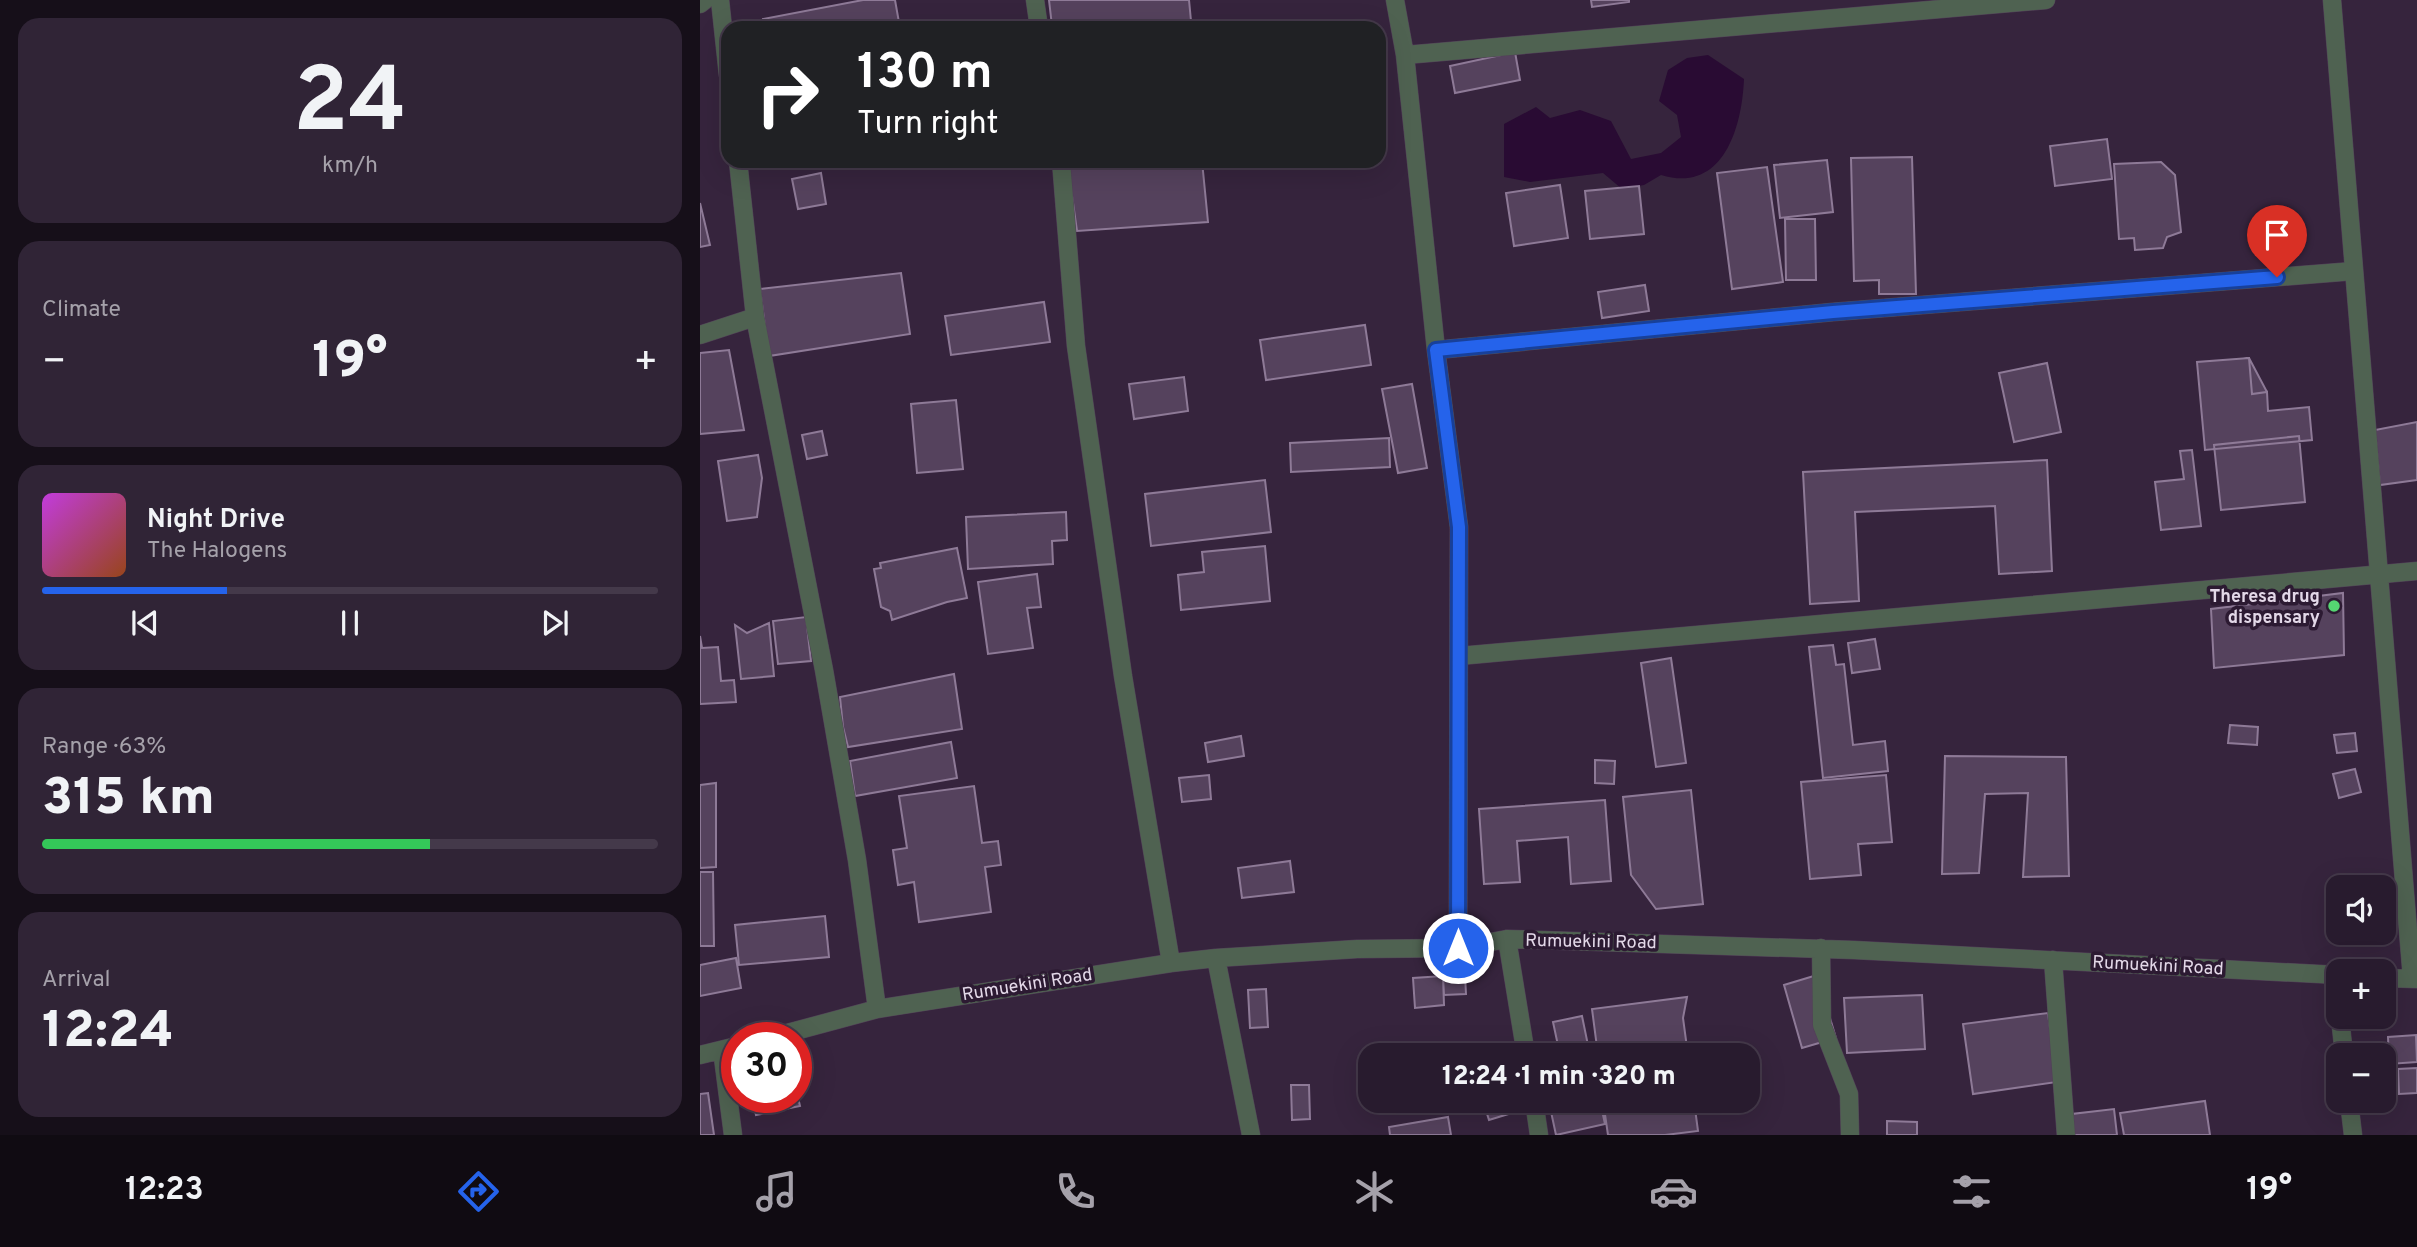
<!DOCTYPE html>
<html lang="en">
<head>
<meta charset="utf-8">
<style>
  body { margin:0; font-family:Overpass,sans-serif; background:#302436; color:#f1f3f6; height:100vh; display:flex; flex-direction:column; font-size:26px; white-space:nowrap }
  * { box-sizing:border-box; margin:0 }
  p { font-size:23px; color:#a5a1aa }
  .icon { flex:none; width:38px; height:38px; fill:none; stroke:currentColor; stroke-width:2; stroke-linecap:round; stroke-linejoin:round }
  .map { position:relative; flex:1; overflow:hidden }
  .panel { display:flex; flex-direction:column; gap:18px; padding:18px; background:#160f19; width:700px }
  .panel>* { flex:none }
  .guide { position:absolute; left:21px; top:21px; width:665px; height:147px; border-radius:21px; box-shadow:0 7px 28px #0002,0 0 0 2px #44394a; background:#202124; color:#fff; overflow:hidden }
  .tools { position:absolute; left:1626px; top:875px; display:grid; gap:14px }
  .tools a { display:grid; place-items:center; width:70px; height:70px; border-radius:14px; background:#281b2e; box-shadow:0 7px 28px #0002,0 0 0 2px #44394a; font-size:35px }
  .speed { position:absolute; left:21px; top:1022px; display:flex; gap:14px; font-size:35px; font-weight:700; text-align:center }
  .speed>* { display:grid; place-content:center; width:91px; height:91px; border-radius:50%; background:#281b2e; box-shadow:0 7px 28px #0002,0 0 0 2px #44394a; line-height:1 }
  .speed .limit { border:10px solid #d22; background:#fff; color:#111 }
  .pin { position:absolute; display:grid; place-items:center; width:60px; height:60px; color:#fff; margin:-72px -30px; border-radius:50% 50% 50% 0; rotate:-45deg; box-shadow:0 0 7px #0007 }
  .pin .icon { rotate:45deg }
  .me { position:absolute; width:77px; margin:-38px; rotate:0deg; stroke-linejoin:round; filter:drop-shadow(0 0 5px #0008) }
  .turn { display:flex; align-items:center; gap:24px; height:147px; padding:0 21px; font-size:32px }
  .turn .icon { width:91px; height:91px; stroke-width:2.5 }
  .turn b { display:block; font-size:49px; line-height:60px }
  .big { font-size:52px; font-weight:800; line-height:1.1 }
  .panel .widget { flex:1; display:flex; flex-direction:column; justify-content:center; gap:10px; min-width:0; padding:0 24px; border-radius:21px; background:#302436 }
  .panel .dial { align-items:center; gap:0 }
  .dial b { font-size:91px; line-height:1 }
  .song { display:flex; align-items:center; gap:21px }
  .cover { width:84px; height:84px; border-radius:10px; background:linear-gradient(135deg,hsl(290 70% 55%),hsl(20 70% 35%)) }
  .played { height:7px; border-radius:4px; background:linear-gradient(90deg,#2563eb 30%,#44394a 30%) }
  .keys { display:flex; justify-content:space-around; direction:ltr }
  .heat { display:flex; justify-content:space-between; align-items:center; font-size:38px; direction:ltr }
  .charge { height:10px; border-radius:5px; background:linear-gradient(90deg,#34c759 63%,#44394a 0) }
  .trip { position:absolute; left:658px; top:1043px; width:402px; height:70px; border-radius:21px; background:#281b2e; box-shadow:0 7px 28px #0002,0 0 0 2px #44394a; font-weight:800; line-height:70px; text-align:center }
  .dock { display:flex; height:112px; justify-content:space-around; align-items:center; background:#100b12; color:#a5a1aa }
  .dock .icon { width:49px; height:49px }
  .dock .active { color:#2563eb }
  .dock b { font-size:32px; color:#f1f3f6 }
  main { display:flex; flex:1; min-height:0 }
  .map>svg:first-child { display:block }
</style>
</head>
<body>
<main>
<section class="panel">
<div class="widget dial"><b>24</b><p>km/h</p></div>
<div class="widget"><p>Climate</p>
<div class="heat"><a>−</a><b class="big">19°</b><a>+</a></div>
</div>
<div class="widget">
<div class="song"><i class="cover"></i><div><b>Night Drive</b><p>The Halogens</p></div></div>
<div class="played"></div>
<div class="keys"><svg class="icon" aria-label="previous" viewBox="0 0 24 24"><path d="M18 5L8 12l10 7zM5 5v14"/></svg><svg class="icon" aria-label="pause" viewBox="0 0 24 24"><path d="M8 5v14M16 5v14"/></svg><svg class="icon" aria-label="next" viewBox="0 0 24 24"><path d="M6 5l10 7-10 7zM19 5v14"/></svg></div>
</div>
<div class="widget"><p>Range · 63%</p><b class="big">315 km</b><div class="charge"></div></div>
<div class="widget"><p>Arrival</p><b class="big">12:24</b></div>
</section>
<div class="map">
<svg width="1717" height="1135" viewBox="0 0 1717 1135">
  <rect width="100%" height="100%" fill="#36243d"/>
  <path fill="#290b33" d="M1008,55L1044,79C1042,128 1023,194 961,175L944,185L922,189L903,173L830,182L804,177V124L836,107L850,118L880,110L911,121L931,159L961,153L981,137L977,115L959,101L968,70L987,58Z"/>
  <path fill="#55425d" stroke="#8e7a97" stroke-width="2" d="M163,0H195L200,28H64L63,19Z
    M349,0H489L491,21L352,26Z
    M891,0H929V2L892,7Z
    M815,52L820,80L755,93L750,66Z
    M1407,139L1412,179L1355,186L1350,146Z
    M1212,157L1216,294H1179V280L1154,281L1151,158Z
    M1127,160L1133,212L1080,218L1074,165Z
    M367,161H502L508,222L377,231Z
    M1461,162L1475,175L1481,232L1467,237L1463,248L1435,250L1434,238L1419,239L1414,164Z
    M1067,167L1083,282L1032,289L1017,173Z
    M121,173L126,204L98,209L92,179Z
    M860,185L868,238L814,246L806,193Z
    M939,186L944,234L890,239L885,191Z
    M0,203L10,245L0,247Z
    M1085,219H1115L1116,280H1086Z
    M201,273L210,334L69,356L60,289Z
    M945,285L949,311L902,318L898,292Z
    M344,302L350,342L251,355L245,316Z
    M665,325L671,365L566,380L560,340Z
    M29,350L44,430L0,434V353Z
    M1549,358L1552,394L1567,392L1568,411L1609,407L1612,440L1505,450L1497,362Z
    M1549,358L1567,392L1568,411L1609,407L1612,440L1505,450L1497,362Z
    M1347,363L1361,432L1314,442L1299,373Z
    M484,377L488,411L434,419L429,384Z
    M712,384L727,468L698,473L682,389Z
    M256,400L263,469L217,473L211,404Z
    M1717,422V480L1680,485L1675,430Z
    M122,431L127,455L107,459L102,435Z
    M1599,436L1605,502L1521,510L1514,445Z
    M689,438L690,467L591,472L590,443Z
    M1492,450L1501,526L1461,530L1455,482L1484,479L1480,451Z
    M58,455L62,478L57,517L27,521L18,461Z
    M1347,460L1352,571L1299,574L1295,506L1155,512L1159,601L1110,604L1103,472Z
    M565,480L571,532L451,546L445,494Z
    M366,512L367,540L352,541L353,564L268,569L266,517Z
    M565,546L570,601L481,610L478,575L504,572L502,552Z
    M257,548L267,598L247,602L192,620L190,611L181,607L174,569L181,568L180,563Z
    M337,574L341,607L327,608L333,648L288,654L278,582Z
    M1643,593L1644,655L1514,668L1511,609Z
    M1643,593L1644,655L1514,668L1511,609Z
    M106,617L111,661L78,664L73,621Z
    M69,623L74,676L41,679L35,625L47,633Z
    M0,636L2,648L18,647L21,681L34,680L36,702L0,704Z
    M1175,639L1180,669L1152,673L1148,643Z
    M1133,645L1136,665L1144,664L1153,745L1185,741L1188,771L1123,778L1109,647Z
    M971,658L986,763L956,767L941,663Z
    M254,674L262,729L148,747L143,727L140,697Z
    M1530,725L1558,727L1557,745L1528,743Z
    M1655,733L1657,751L1637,753L1634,735Z
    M541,736L544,756L508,762L505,743Z
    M251,742L257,778L155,796L150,761Z
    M1245,756L1366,757L1369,876L1323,877L1328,793L1285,794L1279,873L1242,874Z
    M895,760L915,761L914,784L895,783Z
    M1655,769L1661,792L1639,798L1633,774Z
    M509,775L511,799L482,802L479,778Z
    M1186,775L1192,842L1158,844L1161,875L1110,879L1101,782Z
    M16,783V867L0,868V785Z
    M274,786L282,843L298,841L301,865L285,867L291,912L219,922L214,882L198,885L193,850L207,848L199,796Z
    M991,790L1003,904L956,909L931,875L923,797Z
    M905,800L911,881L871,884L868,837L817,841L820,882L784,884L779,809Z
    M590,861L594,892L542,898L538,868Z
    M0,872H13L14,946H0Z
    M125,916L129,957L39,965L35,925Z
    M36,958L41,988L0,996V965Z
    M765,975L766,994L744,995L743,976Z
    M1117,975L1136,1038L1102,1048L1084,985Z
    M743,976L744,1005L715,1008L713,978Z
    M566,989L568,1027L550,1028L548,990Z
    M1222,995L1225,1049L1147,1053L1144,998Z
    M987,997L983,1018L988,1055H898L892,1009Z
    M1348,1013L1357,1082L1273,1094L1263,1024Z
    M882,1016L890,1055H860L853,1022Z
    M1716,1035L1717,1062L1689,1064L1688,1037Z
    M1717,1068V1093L1699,1094L1698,1069Z
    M591,1085H609L610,1119L592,1120Z
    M96,1089L100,1106L56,1115L52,1097H96Z
    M8,1093L14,1135H0V1094Z
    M783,1101H812L815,1112L789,1120Z
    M870,1101H900L905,1124L856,1135L850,1107Z
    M903,1101H994L998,1131L965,1135H908Z
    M1505,1101L1510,1135H1424L1420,1113Z
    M1414,1109L1417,1135H1374L1372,1114Z
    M748,1117L751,1135H690L689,1127Z
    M1187,1121L1217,1122V1135H1187Z"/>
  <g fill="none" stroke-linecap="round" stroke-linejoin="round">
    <g stroke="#524158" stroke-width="19">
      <path id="minor" d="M20,0L28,75
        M335,0L339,28
        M695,0L705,55L736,350L759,527L758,948
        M1632,0L1712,979
        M0,4L5,0
        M705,55L1346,0
        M38,161L55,317L124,670L157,860L177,1009
        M361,161L376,346L423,676L471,963
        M0,335L55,317
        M736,350L1133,312L1654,271
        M759,656L1717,571
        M807,939L826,1055
        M1121,948L1122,1025L1149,1094L1150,1135
        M516,958L551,1135
        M1353,960L1366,1135
        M1635,975L1638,1002
        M1684,978L1717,979
        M1640,1017L1644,1055
        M69,1038L177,1009L471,963L516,958L657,949L758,948L807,939L1154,950L1638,975
        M22,1050L33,1135
        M0,1055L37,1046
        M834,1101L839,1135
        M1649,1101L1653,1135"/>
    </g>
    <use href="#minor" stroke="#4f6251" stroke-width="18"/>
  </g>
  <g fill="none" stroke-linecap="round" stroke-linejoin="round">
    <g stroke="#184099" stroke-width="18">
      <path id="route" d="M758,948L759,527L736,350L1133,312L1577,277"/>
    </g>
    <use href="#route" stroke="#2563eb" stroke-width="12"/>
  </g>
  <circle fill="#55d672" stroke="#2c1a32" stroke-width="2.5" cx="1634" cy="606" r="7"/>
  <g text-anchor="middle" stroke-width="7" stroke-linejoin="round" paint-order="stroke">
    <g font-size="18" font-weight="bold" fill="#e3d8e8" stroke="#2c1a32" text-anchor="end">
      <text x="1620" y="602">Theresa drug<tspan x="1620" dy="21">dispensary</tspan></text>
    </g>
    <g font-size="18" fill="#e3d8e8" stroke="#2c1a32">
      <text transform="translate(891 941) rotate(1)" y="6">Rumuekini Road</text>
      <text transform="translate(1458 965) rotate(3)" y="6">Rumuekini Road</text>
      <text transform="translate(327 984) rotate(-9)" y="6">Rumuekini Road</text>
    </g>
  </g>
</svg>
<div class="tools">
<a><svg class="icon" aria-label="sound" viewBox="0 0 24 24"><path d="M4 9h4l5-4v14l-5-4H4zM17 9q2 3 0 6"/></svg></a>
<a>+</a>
<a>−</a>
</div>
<div class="speed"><div class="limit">30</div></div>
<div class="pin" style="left:1577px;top:277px;background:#d93025"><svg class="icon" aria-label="arrive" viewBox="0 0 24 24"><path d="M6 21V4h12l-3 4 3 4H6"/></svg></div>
<svg class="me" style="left:758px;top:948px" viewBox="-20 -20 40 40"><circle r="17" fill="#2563eb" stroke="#fff" stroke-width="3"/><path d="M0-11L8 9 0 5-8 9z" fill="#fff"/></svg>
<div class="trip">12:24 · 1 min · 320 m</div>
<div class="guide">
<div class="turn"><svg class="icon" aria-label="right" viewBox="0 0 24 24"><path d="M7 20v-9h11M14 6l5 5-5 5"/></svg><div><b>130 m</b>Turn right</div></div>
</div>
</div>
</main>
<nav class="dock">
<b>12:23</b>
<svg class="icon active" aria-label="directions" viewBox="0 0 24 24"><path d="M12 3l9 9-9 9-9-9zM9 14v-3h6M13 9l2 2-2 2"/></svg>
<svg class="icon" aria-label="music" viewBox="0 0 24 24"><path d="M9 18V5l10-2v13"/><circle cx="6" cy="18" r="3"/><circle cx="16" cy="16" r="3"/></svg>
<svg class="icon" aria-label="phone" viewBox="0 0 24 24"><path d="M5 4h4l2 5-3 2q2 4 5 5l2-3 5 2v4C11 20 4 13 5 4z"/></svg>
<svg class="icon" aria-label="climate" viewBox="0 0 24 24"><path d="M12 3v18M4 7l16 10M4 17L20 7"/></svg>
<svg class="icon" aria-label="car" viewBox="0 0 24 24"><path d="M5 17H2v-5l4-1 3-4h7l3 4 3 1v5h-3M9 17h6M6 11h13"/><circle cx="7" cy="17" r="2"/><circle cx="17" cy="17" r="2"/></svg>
<svg class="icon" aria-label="filters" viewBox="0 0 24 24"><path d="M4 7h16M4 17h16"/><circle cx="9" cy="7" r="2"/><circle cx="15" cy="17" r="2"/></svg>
<b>19°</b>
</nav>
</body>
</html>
